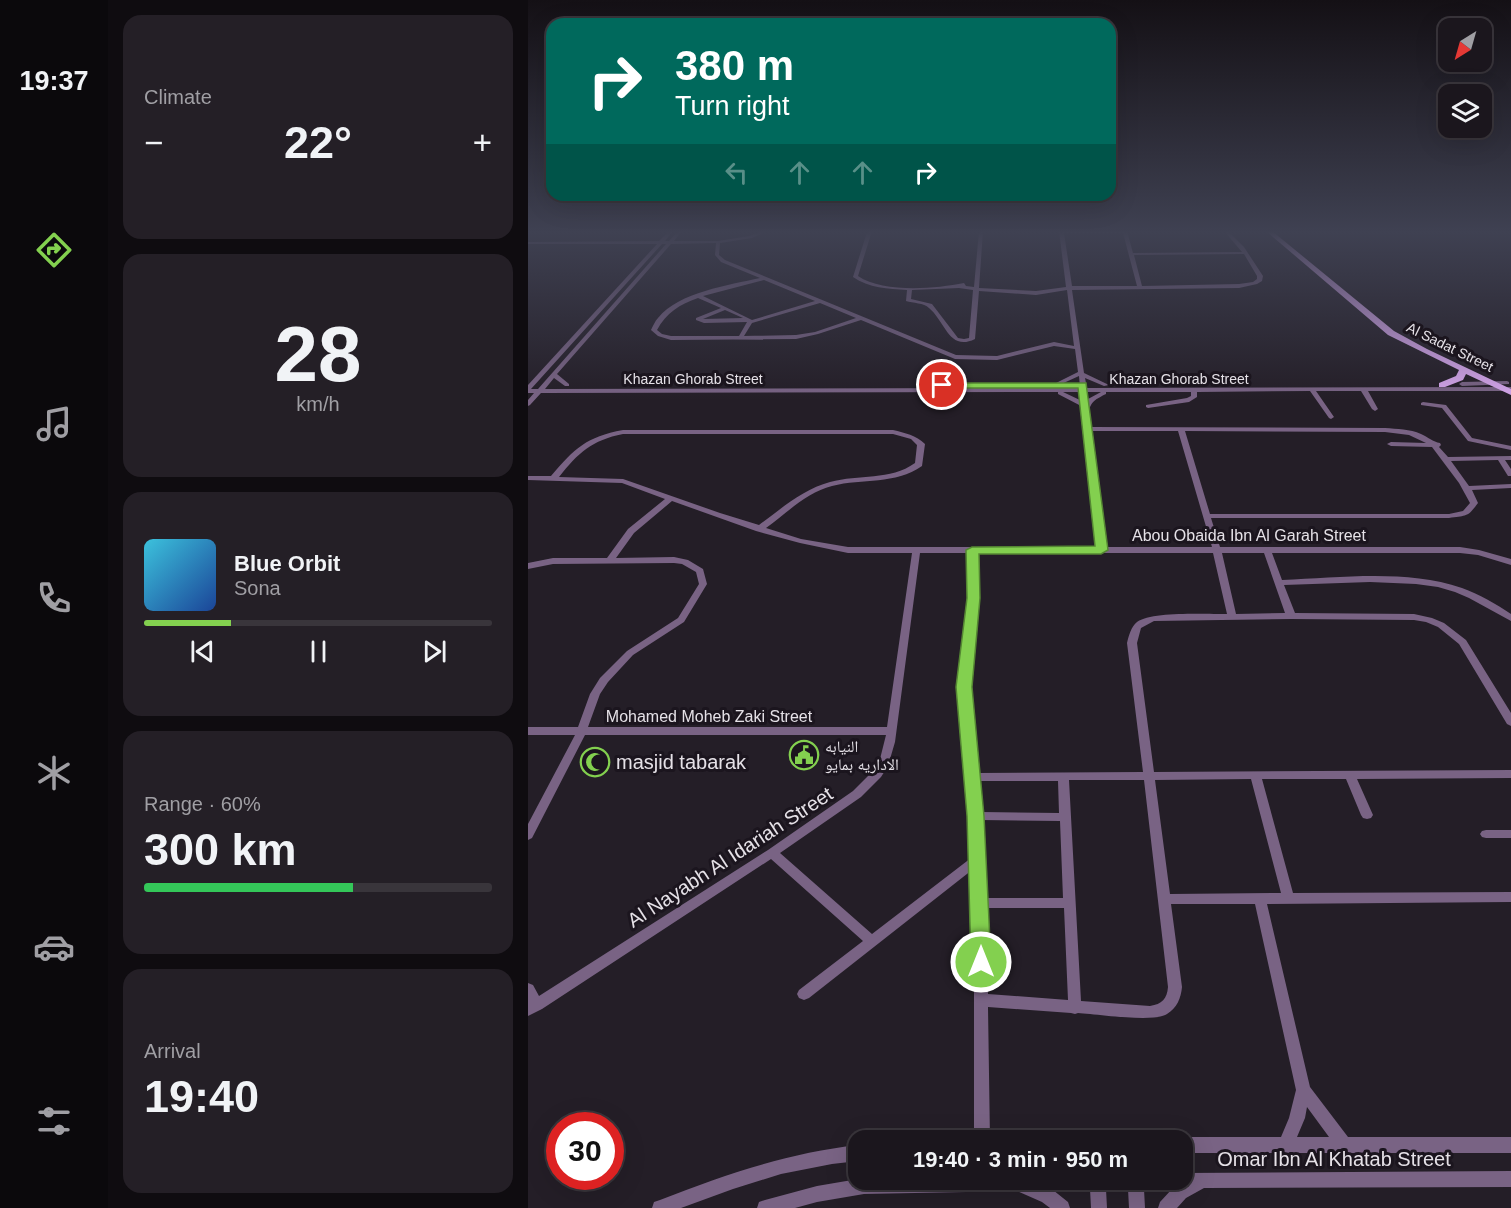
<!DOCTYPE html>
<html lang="en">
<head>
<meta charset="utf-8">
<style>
  body { margin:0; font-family:Arial,"Noto Naskh Arabic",sans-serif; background:#241f26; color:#f1f3f6; height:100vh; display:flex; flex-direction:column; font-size:22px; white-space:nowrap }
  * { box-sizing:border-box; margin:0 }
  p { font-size:20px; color:#a09fa4 }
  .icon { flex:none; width:33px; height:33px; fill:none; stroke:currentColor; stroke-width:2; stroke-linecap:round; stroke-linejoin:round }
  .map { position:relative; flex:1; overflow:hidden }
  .sheet { display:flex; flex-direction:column; gap:15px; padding:15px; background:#0f0c10; width:420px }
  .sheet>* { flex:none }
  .hud { position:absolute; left:18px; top:18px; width:570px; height:183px; border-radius:18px; box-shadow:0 6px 24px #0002,0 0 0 2px #39353b; background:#00695c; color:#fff; overflow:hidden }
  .needle { width:39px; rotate:217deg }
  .tools { position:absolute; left:910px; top:18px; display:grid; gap:12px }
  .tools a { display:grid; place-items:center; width:54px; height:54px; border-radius:12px; background:#1b161d; box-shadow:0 6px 24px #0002,0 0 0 2px #39353b; font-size:30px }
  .speed { position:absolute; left:18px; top:1112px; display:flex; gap:12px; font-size:30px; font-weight:700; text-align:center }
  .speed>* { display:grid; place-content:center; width:78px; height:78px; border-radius:50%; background:#1b161d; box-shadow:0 6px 24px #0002,0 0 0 2px #39353b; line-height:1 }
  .speed .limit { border:9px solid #d22; background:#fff; color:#111 }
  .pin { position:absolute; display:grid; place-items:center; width:51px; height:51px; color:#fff; margin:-26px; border:3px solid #fff; border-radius:50%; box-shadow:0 2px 6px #0007 }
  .me { position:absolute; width:66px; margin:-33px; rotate:0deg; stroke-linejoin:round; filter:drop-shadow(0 0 4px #0008) }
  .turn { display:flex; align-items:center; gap:21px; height:126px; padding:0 30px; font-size:27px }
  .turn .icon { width:78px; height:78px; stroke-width:2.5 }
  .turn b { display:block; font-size:42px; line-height:51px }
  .lanes { display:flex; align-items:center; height:57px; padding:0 30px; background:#0003; justify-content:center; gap:30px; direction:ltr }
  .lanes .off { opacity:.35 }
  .big { font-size:45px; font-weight:700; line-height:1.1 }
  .sheet .tile { flex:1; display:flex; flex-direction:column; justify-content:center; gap:9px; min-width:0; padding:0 21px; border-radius:18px; background:#241f26 }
  .sheet .dial { align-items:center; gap:0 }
  .dial b { font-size:78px; line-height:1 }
  .song { display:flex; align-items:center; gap:18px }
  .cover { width:72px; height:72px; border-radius:9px; background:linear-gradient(135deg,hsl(190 70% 55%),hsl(220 70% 35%)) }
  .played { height:6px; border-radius:3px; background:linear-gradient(90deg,#83d04f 25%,#39353b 25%) }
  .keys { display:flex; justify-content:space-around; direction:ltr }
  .heat { display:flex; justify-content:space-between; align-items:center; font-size:33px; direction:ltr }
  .charge { height:9px; border-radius:4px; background:linear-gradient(90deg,#34c759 60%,#39353b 0) }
  .trip { position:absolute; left:320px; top:1130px; width:345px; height:60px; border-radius:18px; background:#1b161d; box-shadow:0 6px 24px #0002,0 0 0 2px #39353b; font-weight:700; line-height:60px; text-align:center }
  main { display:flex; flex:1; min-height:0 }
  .tab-bar { display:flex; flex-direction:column; width:108px; justify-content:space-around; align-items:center; background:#0b090c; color:#a09fa4 }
  .tab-bar .icon { width:42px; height:42px }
  .tab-bar .on { color:#83d04f }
  .tab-bar b { font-size:27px; color:#f1f3f6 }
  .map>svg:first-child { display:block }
</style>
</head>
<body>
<main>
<nav class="tab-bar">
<b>19:37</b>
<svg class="icon on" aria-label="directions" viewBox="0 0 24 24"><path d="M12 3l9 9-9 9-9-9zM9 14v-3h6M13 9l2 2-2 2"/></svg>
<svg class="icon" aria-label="music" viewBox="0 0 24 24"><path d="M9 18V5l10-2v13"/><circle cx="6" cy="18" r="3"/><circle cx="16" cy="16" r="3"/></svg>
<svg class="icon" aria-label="phone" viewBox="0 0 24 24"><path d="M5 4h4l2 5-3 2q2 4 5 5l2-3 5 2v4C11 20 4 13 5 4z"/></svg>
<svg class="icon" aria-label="climate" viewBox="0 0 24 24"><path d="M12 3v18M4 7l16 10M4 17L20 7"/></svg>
<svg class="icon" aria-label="car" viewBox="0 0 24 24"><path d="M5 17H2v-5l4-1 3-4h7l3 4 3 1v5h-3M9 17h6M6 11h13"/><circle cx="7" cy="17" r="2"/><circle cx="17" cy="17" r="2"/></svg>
<svg class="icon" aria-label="filters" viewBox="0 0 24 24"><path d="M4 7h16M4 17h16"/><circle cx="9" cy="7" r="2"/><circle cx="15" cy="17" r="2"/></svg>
</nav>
<section class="sheet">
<div class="tile"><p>Climate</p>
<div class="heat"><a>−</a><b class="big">22°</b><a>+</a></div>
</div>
<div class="tile dial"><b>28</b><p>km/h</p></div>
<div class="tile">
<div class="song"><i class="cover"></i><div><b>Blue Orbit</b><p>Sona</p></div></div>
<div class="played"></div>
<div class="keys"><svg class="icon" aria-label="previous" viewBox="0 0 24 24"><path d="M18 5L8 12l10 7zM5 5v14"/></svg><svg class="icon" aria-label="pause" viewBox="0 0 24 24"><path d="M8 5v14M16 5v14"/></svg><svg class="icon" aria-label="next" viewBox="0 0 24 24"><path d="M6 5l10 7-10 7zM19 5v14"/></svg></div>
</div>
<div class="tile"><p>Range · 60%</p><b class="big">300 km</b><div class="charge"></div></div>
<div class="tile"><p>Arrival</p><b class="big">19:40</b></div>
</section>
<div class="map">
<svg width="983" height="1208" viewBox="0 0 983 1208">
  <rect width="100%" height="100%" fill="#241e27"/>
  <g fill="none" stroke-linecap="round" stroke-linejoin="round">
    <path fill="#796384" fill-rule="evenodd" d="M141,231H145L137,241H141L150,231H154L146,241H190L221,236L235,231H240L224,238L192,243L191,255L197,260L428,355L469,356L526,342L546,346L539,290L508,295L451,291L447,339C421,352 417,321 401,308C396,303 385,303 378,301L379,290C360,289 341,288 325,277L339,232H277L275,231H344L330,276C355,293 406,289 436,283L438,286L446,287L451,231H455L451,288L508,291L538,287L531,231H599L605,253L714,252L696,231H700L716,247L735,276L734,281L729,284L711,288L544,290L556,373L581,385L576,386L557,378L559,388L983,387V391H840L850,409L847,411L844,409L833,391H788L806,417L803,419L801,418L782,391L669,392V397L661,402L620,408L618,407V405L659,398L663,396V392H578V394C559,403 561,407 561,427L857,428C869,429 882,429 893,434C900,437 905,442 912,443L913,445L911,447L920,457L983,456V460H977L983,469V476H980L970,460L923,461L941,486L983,484V488L944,490L950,503C939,518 939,515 921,518H683L692,547H932L951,550L983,559V565L950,555L932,553H744L754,580C813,578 877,569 934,588C951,594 968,604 983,614V621L941,598L927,592L910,587L888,584L842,582L756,585L767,613L886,614L904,618L916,623L938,640L983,713V726L979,724L931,644L910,627L898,622L886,620L763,619L626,621L613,628L609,643L626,772L983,770V778L829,779L845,815L843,818L839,819L835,818L833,815L818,779H734L765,893L983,892V902L739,904L782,1087L820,1137H983V1153H654V1140H648L654,1137H753L761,1118L768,1090L727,904H643L654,987C653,998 649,1008 639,1014C626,1023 568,1014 550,1013L547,1014L543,1013L460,1007L462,1140H446V903L444,870L281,998L276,1000L271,998L269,994L271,990L335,941L243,859L14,1009L0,1016V983L5,985L11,996L240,850L325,791L345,771L351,763L358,735H57L4,838L0,840V824L47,735H0V727H50L62,694L72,678L99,651L150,618L171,584L168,572L154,564L146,563L25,564L0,569V563L25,558H79L100,529L137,499L94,483L0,480V476H23C47,448 58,437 95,430H365C377,433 388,435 397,444L394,466C367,485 335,478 304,486C279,492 259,513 238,528L273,539L320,547H569L555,429V407L530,394V392L13,393L2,405L0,406V400L6,393H0V385L129,244H0V242L131,241ZM536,233H595L609,286H544ZM188,243L187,255L193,262L232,278C201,285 151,292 130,318C127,321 125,326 123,330L130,336L143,340L268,339L290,334L333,320L427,359L469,360L526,346L547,349L550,372L524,385L529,386L551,376L552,388L17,389L26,378L37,386H41V384L29,374L143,244ZM134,244H138L10,389H3ZM716,254L729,276V279L725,282L711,284L614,286L606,255ZM236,280L287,301L224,320L175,296ZM431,288L445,290L441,338L436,339L430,338L404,304L383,299L384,290ZM170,298L193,308L168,318V320L176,323L219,322L211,336H143L134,334L129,330C138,313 152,304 170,298ZM292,303L328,318L287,332L268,335L216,336L224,323ZM197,310L215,318L175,319ZM535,392H553L554,401ZM559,392H573L560,399ZM562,431H650L684,547H577ZM657,431L857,432L881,435L898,443L863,442L859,444L863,446L904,447L931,483L942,503L935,511L921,514H682ZM95,434H365L383,439L389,445L387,463C362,481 331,474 302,482C275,489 253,509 231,525L192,513L95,479L31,477C50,453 64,440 95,434ZM144,501L228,531L272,543L320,553H384L359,727H60L72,694L80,682L105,655L156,622L179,584L175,569L160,560L146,557L88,558L106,533ZM392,553H440L442,598L431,687L432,720L439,777L443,858L344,934L252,853L333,797L353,777L360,766L367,742ZM448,553H685L699,614C680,614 623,611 609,622C603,627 601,635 599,643L615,772L450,773L442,720L441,687L450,598ZM694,553H736L757,613L708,614ZM723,779L753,893L642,894L627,780ZM541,780H616L640,987C639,999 634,1004 622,1006L553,1001ZM451,781H530L531,813L453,812ZM453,820L532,821L535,898H458ZM458,908H536L540,1000L460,994ZM779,1107L801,1137H769L777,1118Z
      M979,381L981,382V384L934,386L931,384L934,382Z
      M895,402L918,405L944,438L983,446V450L940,441L914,408L893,405V403Z
      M958,830H983V838H958L954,837L952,834L954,831Z
      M330,1145V1161L304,1164L253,1174L205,1189L153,1208H124L126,1202L132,1200C198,1174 260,1153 330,1145Z
      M983,1171V1187L676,1188L658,1198L649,1208H630L632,1202L644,1189H616L617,1208H601L600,1189H578L579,1208H563L562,1189L525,1190L540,1202L542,1208H522L514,1202L489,1191L336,1194L289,1202L267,1208H229L231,1202L237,1200L289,1186L330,1179H654V1173Z"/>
    <path fill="#d4a5ea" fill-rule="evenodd" d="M738,231H744L866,331L899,349L983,389V395L938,374L935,380L917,387H911V383L928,376L931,370L860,335Z"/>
  </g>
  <linearGradient id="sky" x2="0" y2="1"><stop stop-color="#141015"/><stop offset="0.58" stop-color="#3f4152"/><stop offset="1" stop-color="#3f4152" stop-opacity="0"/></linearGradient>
  <rect width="983" height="400" fill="url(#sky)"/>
  <path fill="#83d04f" stroke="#558733" stroke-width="1.5" d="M410,383H558L580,550L573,554H451L452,598L444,687L456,816L463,962L460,968L453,970L445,968L443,962L439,816L428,687L439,598L438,550L444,547L567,546L550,388H414L410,387Z"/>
  <defs>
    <g id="civic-ring" transform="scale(1.5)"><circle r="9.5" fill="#1b151e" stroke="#83d04f" stroke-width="1.5"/><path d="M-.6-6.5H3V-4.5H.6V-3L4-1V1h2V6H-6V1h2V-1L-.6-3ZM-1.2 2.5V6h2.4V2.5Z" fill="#83d04f"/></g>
    <g id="mosque-ring" transform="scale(1.5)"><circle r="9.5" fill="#1b151e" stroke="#83d04f" stroke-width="1.5"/><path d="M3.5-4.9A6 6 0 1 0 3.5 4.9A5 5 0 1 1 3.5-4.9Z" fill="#83d04f"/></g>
  </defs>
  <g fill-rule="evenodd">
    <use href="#civic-ring" x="276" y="755"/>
    <use href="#mosque-ring" x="67" y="762"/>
  </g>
  <g text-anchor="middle" stroke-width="6" stroke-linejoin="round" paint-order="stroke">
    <g font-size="14" fill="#e5e1e7" stroke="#1b151e">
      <text transform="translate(922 347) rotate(26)" y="5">Al Sadat Street</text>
      <text x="165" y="384">Khazan Ghorab Street</text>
      <text x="651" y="384">Khazan Ghorab Street</text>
    </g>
    <g font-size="16" fill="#e5e1e7" stroke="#1b151e">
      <text x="721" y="541">Abou Obaida Ibn Al Garah Street</text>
      <text x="181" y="722">Mohamed Moheb Zaki Street</text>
    </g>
    <g font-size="16" fill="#e5e1e7" stroke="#1b151e" text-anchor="start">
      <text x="297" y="752">النيابه<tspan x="297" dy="18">الاداريه بمايو</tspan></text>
    </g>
    <g font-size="20" fill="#e5e1e7" stroke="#1b151e" text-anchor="start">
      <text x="88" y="769">masjid tabarak</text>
    </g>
    <g font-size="20" fill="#e5e1e7" stroke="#1b151e">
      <text transform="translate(202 857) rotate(-33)" y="7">Al Nayabh Al Idariah Street</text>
      <text x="806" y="1166">Omar Ibn Al Khatab Street</text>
    </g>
  </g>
</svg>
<div class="tools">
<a><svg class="needle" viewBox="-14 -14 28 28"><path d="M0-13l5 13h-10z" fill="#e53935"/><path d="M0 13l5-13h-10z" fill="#a09fa4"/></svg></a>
<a><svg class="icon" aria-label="layers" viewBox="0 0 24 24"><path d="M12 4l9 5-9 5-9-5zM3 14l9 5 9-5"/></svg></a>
</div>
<div class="speed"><div class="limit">30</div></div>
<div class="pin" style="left:414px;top:385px;background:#d93025"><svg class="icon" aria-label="arrive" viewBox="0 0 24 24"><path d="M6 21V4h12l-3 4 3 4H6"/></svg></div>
<svg class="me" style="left:453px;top:962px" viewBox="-20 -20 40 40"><circle r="17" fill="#83d04f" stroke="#fff" stroke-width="3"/><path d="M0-11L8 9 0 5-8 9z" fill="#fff"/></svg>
<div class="trip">19:40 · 3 min · 950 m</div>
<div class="hud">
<div class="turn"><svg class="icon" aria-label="right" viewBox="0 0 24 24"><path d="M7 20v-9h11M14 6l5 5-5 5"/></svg><div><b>380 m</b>Turn right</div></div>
<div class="lanes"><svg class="icon off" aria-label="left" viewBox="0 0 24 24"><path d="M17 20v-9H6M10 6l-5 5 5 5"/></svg><svg class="icon off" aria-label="ahead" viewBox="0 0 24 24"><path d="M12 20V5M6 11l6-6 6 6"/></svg><svg class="icon off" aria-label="ahead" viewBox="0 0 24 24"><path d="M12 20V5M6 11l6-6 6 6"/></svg><svg class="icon" aria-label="right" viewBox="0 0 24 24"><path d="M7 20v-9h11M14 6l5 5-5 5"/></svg></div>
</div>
</div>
</main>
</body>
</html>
